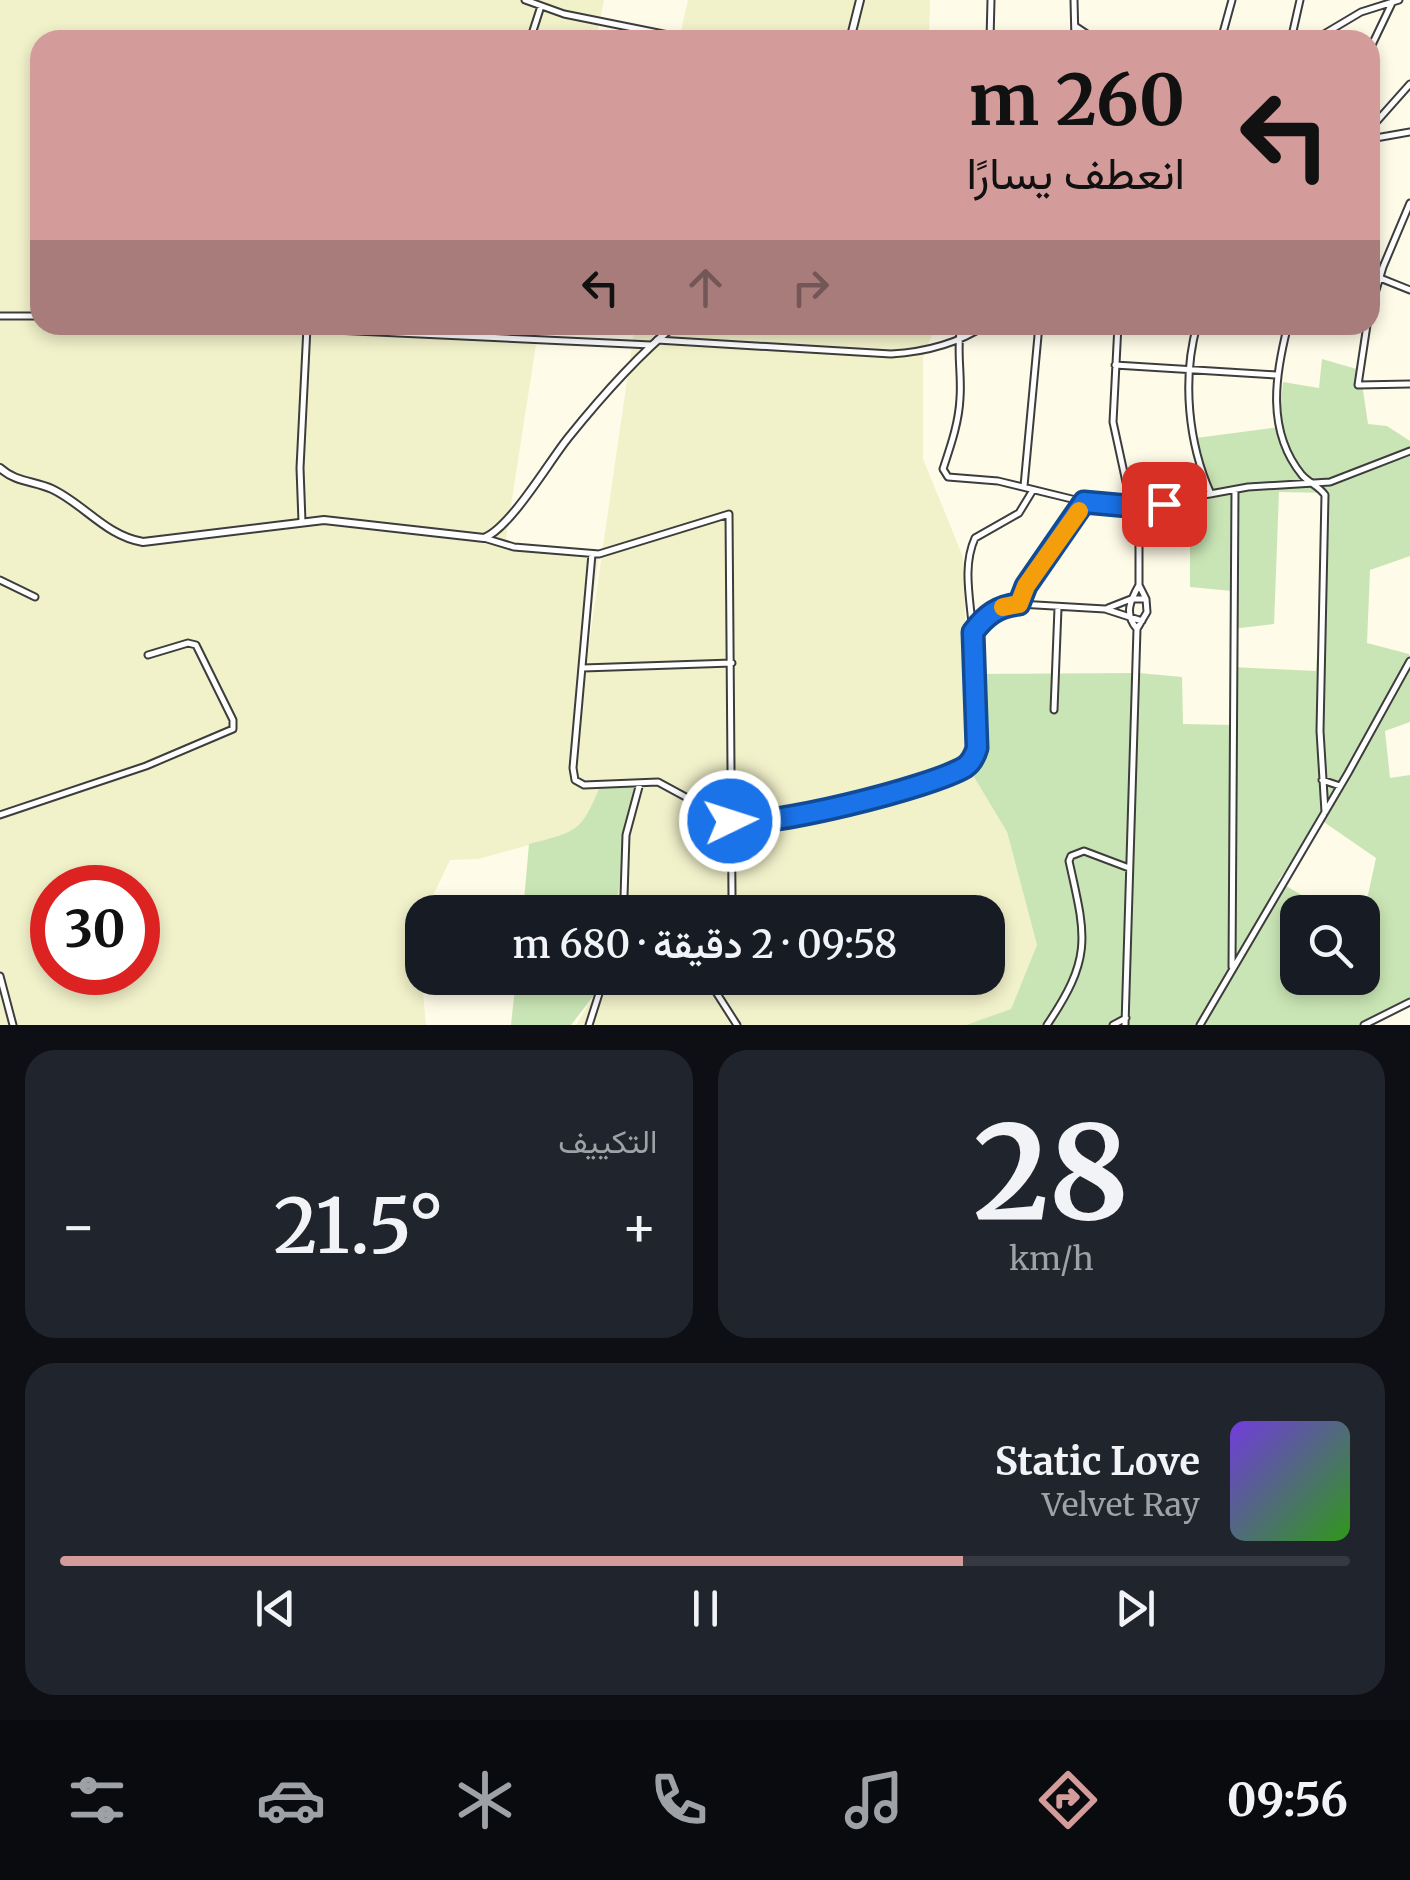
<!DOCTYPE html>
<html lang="ar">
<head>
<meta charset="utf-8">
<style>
  body { margin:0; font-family:Merriweather,Vazirmatn,serif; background:#20242c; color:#f1f3f6; direction:rtl; height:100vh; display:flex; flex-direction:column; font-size:38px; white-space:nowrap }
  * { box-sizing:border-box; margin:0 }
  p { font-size:32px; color:#9ea1a6 }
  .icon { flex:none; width:55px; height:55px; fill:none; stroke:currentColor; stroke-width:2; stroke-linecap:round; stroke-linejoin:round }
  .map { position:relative; height:1025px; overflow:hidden; direction:ltr }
  .details { display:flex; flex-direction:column; gap:25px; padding:25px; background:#0d0f14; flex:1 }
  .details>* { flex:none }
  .hud { position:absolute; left:30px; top:30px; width:1350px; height:305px; border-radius:30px; box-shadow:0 5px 15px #0003; direction:rtl; background:#d49b9b; color:#111; overflow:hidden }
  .tools { position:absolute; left:1280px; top:895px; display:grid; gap:20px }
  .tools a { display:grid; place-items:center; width:100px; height:100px; border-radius:20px; background:#171b24; box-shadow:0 5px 15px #0003; font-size:50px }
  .speed { position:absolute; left:30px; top:865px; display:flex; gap:20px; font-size:50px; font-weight:700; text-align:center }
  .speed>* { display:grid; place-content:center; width:130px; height:130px; border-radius:50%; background:#171b24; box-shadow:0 5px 15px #0003; line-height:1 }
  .speed .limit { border:15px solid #d22; background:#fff; color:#111 }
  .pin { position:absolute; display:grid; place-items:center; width:85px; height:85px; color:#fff; margin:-42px; border-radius:20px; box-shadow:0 5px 15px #0006 }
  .me { position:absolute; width:110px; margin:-55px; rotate:86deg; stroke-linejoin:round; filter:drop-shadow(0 0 8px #0008) }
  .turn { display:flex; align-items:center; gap:35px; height:210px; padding:0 30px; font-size:45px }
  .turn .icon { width:130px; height:130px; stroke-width:2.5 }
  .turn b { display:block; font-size:70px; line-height:85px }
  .lanes { display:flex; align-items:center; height:95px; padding:0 30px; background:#0003; justify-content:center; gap:50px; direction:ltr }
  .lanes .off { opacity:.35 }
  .big { font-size:75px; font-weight:600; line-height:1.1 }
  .details .card { flex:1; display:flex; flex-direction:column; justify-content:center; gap:15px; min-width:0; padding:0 35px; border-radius:30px; background:#20242c }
  .details .dial { align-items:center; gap:0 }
  .dial b { font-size:130px; line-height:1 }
  .song { display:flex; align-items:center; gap:30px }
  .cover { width:120px; height:120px; border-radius:15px; background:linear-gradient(135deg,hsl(260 70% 55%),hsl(110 70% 35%)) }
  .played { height:10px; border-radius:5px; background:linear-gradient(90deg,#d49b9b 70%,#363941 70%) }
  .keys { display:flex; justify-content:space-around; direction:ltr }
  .heat { display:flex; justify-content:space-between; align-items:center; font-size:55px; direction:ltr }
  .details .tiles { flex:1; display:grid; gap:25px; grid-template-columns:1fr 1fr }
  .card:last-child { grid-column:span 2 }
  .trip { position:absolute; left:405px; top:895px; width:600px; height:100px; border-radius:30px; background:#171b24; box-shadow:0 5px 15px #0003; font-weight:600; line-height:100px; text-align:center; direction:rtl }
  .dock { display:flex; height:160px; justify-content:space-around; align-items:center; background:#090b0e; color:#9ea1a6 }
  .dock .icon { width:70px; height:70px }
  .dock .on { color:#d49b9b }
  .dock b { font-size:45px; color:#f1f3f6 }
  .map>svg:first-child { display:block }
</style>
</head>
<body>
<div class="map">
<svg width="1410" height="1025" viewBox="0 0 1410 1025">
  <rect width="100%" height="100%" fill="#fefbe8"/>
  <path fill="#f1f1ca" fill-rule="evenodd" d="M0,0H604L596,40H40V325H539L505,544L599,554L579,713L635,325H936L923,358V459L963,557L971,772L1007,832L1037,945L1011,1009L966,1025H576L598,990L600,978H988V912H614L641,780L602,784L586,820L572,833L478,859L450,860L417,929L426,1025H0ZM52,888H138V972H52Z
    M688,0H930L929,40H679Z"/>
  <path fill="#cae5b5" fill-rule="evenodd" d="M1322,359L1360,370L1368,424L1387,426L1410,441V556L1370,570L1367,643L1409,654L1410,658V722L1385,731L1390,778L1410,775V1000L1365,1025H966L1011,1009L1037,945L1007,832L971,772L966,674L1139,673L1182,677L1183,724L1231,725L1232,667L1316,671L1326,493L1279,492L1274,624L1232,629V591L1190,587V506L1212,498L1196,438L1279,427L1283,382L1319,388ZM1321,820L1376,858L1363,918L1362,978H1298V912H1330L1278,881Z
    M641,779L614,912H523L529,844C579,831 581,832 601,784Z
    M516,978H600L598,990L571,1025H511Z"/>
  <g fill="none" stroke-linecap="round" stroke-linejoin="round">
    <g stroke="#3d3d3d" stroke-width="9">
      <path id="minor" d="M525,0L564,14L693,40
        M1074,0L1075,40
        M1075,26L1096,40
        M530,40L541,6
        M990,40L991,0
        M1221,40L1232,0
        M1291,40L1300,0
        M1314,40L1361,12L1399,0
        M1370,49L1392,3
        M1370,129L1410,84
        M1370,139L1410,132
        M1370,274L1410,290
        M1370,310L1383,267L1410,203
        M0,316H40
        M230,325L651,345
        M961,325C956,350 962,373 960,398C959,422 951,445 943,469L948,477L998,481L1084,502L1139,507L1248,487L1330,482L1410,451
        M1118,325L1113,422L1131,505
        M1197,325C1182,379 1188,443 1211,494
        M1288,325C1275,375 1266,431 1302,475C1309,483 1319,486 1325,495L1320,731L1325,812
        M1367,325L1358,385L1410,384
        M657,340L891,354C926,352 957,344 986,325
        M1115,365L1276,375
        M1024,486L1039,325
        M302,522L300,468L307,327
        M484,538L514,547L599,554L729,514L732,896L724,910L717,912
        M592,554L573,768L575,780L584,785L658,782L730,821L740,823L912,789L966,766L974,758L977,748C976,711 975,674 973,638C972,605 961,569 975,538L1019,513L1033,490
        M0,580L35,597
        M1019,604L1026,586L1084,502
        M1108,608L1131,599H1146
        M1137,629C1124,614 1130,601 1139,585
        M973,632L996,610L1019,604L1105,609L1142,621
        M583,668L732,663
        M1054,710L1058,608
        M1322,780L1340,786
        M0,815L146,766L233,729V720L196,645L188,643L148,655
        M620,912L624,896L626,835L640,783
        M1232,967L1235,490
        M0,976L13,1025
        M707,978L737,1025
        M589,1025L604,978
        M1047,1025C1093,957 1086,937 1069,861L1071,856L1084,851L1129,868
        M1113,1025L1126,1018
        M1125,1025L1137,629L1147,612L1146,599L1139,585V507
        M1200,1025L1348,773L1410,661
        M1364,1025L1410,1002"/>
    </g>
    <g stroke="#3d3d3d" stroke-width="10">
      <path id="tertiary" d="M850,40L860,0
        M0,468C15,482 34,481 52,489C84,504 106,536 143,542L324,520L484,538C511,527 548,463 568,438C601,397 635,358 675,325"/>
    </g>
    <use href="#minor" stroke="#fff" stroke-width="5"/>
    <use href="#tertiary" stroke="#fff" stroke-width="6"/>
  </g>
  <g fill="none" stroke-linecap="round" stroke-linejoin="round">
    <g stroke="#114b97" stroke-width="25">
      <path id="route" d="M730,821C766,829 932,787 965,767C972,762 975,755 977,748L973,632C986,615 998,606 1019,604L1026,586L1084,502L1139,507L1164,504"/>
    </g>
    <use href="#route" stroke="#1a73e8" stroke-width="18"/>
    <path stroke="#f59e0b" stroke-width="18" d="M1003,607L1019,604L1026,586L1079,511"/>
  </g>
</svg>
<div class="tools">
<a><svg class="icon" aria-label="search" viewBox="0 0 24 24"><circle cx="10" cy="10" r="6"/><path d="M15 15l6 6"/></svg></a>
</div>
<div class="speed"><div class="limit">30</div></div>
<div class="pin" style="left:1164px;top:504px;background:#d93025"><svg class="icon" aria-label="arrive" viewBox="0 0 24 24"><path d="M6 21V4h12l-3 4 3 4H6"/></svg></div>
<svg class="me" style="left:730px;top:821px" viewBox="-20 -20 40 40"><circle r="17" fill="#1a73e8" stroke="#fff" stroke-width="3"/><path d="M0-11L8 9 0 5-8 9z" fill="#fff"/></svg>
<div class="trip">09:58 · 2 دقيقة · 680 m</div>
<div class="hud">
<div class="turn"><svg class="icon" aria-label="left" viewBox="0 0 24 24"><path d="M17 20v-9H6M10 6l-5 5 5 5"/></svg><div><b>260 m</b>انعطف يسارًا</div></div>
<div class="lanes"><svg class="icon" aria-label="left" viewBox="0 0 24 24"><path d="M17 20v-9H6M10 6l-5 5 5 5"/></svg><svg class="icon off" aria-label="ahead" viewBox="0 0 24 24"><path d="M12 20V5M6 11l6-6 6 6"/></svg><svg class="icon off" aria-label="right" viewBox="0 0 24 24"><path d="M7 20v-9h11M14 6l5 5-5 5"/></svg></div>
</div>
</div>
<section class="details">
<div class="tiles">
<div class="card dial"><b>28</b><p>km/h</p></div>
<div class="card"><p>التكييف</p>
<div class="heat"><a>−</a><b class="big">21.5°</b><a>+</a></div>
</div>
<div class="card">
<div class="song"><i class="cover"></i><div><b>Static Love</b><p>Velvet Ray</p></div></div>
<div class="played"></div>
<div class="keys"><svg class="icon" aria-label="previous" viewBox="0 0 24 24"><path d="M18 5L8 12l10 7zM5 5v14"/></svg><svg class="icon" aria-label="pause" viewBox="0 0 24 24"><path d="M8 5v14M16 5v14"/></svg><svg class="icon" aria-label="next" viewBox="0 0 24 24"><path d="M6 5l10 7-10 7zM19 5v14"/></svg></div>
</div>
</div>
</section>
<nav class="dock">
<b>09:56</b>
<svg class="icon on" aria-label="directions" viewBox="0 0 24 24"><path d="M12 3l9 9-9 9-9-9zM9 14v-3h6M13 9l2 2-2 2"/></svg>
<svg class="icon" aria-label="music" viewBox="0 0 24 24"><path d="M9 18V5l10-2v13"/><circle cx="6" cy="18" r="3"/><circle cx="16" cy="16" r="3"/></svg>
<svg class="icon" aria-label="phone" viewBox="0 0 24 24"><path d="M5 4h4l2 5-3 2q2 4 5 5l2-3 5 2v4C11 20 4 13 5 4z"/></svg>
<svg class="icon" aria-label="climate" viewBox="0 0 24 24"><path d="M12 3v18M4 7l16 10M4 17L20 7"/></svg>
<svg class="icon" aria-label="car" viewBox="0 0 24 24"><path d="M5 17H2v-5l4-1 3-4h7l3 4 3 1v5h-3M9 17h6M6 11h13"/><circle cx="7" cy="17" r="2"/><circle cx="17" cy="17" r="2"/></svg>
<svg class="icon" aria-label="filters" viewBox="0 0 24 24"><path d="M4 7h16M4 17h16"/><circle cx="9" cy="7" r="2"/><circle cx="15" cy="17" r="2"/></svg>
</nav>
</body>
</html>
